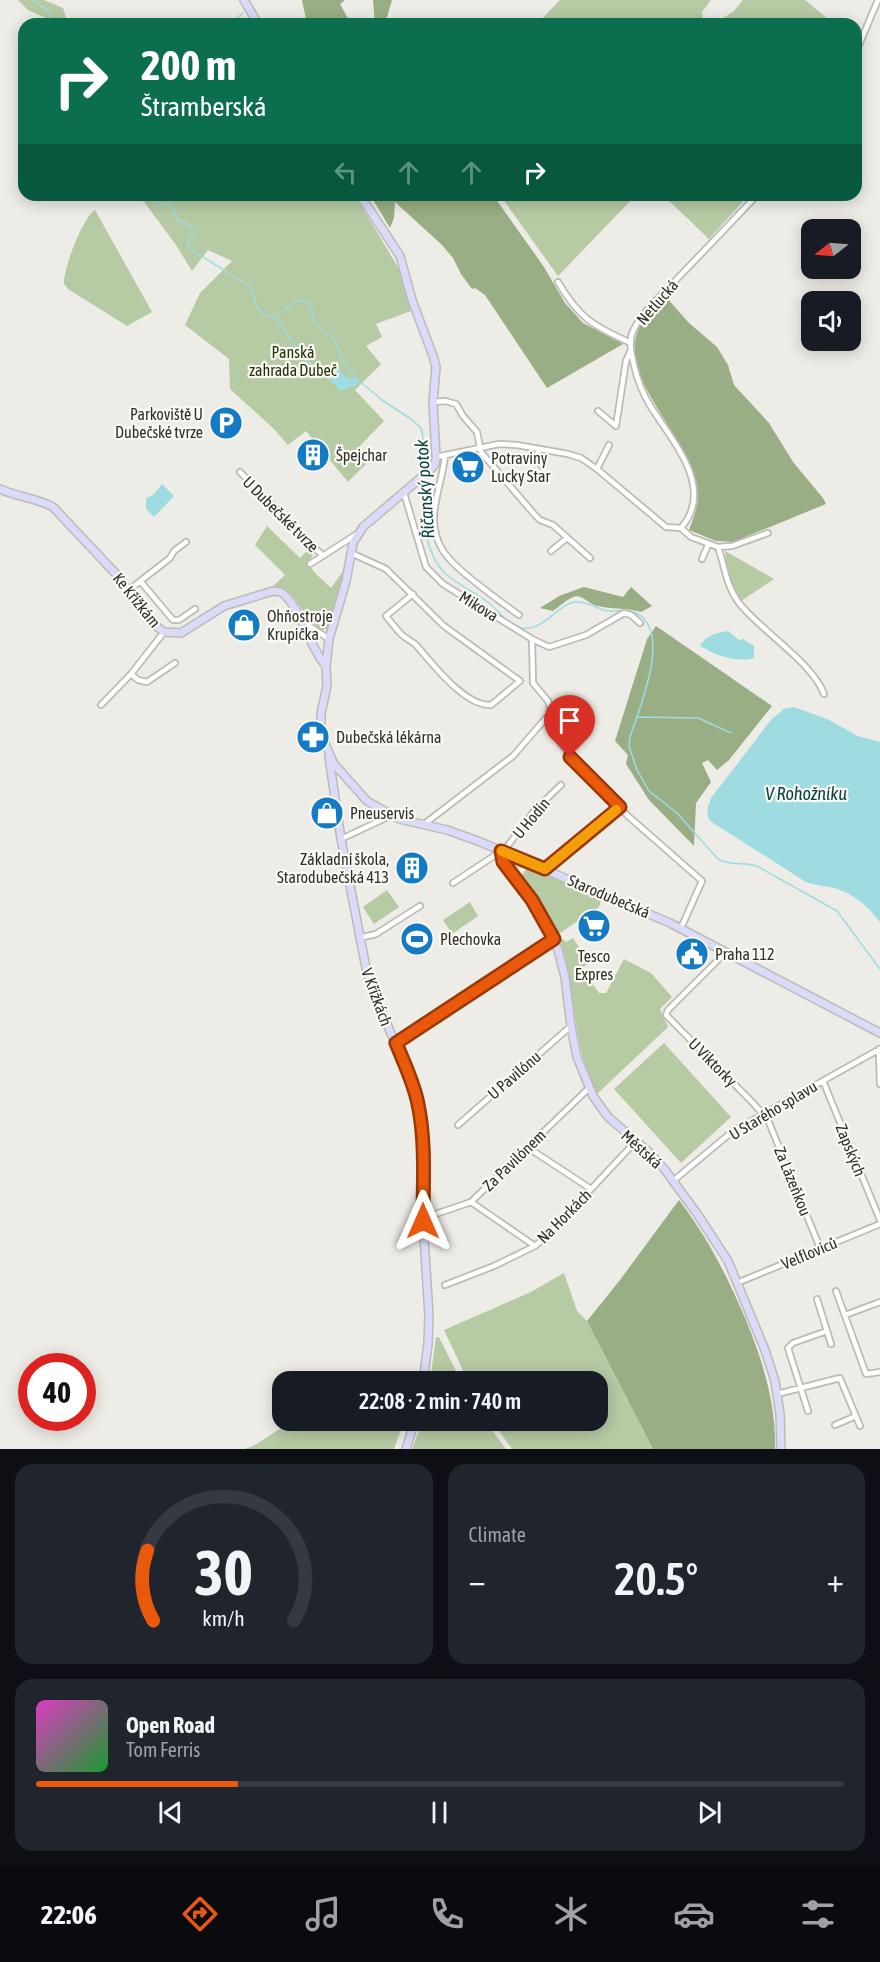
<!DOCTYPE html>
<html lang="en">
<head>
<meta charset="utf-8">
<style>
  body { margin:0; font-family:"Asap Condensed",sans-serif; background:#20242c; color:#f1f3f6; height:100vh; display:flex; flex-direction:column; font-size:22px; white-space:nowrap }
  * { box-sizing:border-box; margin:0 }
  p { font-size:20px; color:#9ea1a6 }
  .icon { flex:none; width:33px; height:33px; fill:none; stroke:currentColor; stroke-width:2; stroke-linecap:round; stroke-linejoin:round }
  .map { position:relative; height:1449px; overflow:hidden }
  .drawer { display:flex; flex-direction:column; gap:15px; padding:15px; background:#0d0f14; flex:1 }
  .drawer>* { flex:none }
  .guide { position:absolute; left:18px; top:18px; width:844px; height:183px; border-radius:18px; box-shadow:0 3px 15px #0003; background:#0b6e4f; color:#fff; overflow:hidden }
  .needle { width:39px; rotate:253deg }
  .tools { position:absolute; left:801px; top:219px; display:grid; gap:12px }
  .tools a { display:grid; place-items:center; width:60px; height:60px; border-radius:12px; background:#171b24; box-shadow:0 3px 15px #0003; font-size:30px }
  .speed { position:absolute; left:18px; top:1353px; display:flex; gap:12px; font-size:30px; font-weight:700; text-align:center }
  .speed>* { display:grid; place-content:center; width:78px; height:78px; border-radius:50%; background:#171b24; box-shadow:0 3px 15px #0003; line-height:1 }
  .speed .limit { border:9px solid #d22; background:#fff; color:#111 }
  .pin { position:absolute; display:grid; place-items:center; width:51px; height:51px; color:#fff; margin:-62px -26px; border-radius:50% 50% 50% 0; rotate:-45deg; box-shadow:0 0 6px #0007 }
  .pin .icon { rotate:45deg }
  .me { position:absolute; width:66px; margin:-33px; rotate:0deg; stroke-linejoin:round; filter:drop-shadow(0 0 4px #0008) }
  .turn { display:flex; align-items:center; gap:21px; height:126px; padding:0 24px; font-size:27px }
  .turn .icon { width:78px; height:78px; stroke-width:2.5 }
  .turn b { display:block; font-size:42px; line-height:51px }
  .lanes { display:flex; align-items:center; height:57px; padding:0 24px; background:#0003; justify-content:center; gap:30px; direction:ltr }
  .lanes .off { opacity:.35 }
  .big { font-size:45px; font-weight:600; line-height:1.1 }
  .drawer .card { flex:1; display:flex; flex-direction:column; justify-content:center; gap:9px; min-width:0; padding:0 21px; border-radius:18px; background:#20242c }
  .drawer .dial { align-items:center; gap:0 }
  .dial svg { height:156px; overflow:visible; fill:none; stroke:#363941; stroke-width:7; stroke-linecap:round; text-anchor:middle }
  .dial text { fill:#f1f3f6; stroke:none }
  .song { display:flex; align-items:center; gap:18px }
  .cover { width:72px; height:72px; border-radius:9px; background:linear-gradient(135deg,hsl(310 70% 55%),hsl(130 70% 35%)) }
  .played { height:6px; border-radius:3px; background:linear-gradient(90deg,#ea580c 25%,#363941 25%) }
  .keys { display:flex; justify-content:space-around; direction:ltr }
  .heat { display:flex; justify-content:space-between; align-items:center; font-size:33px; direction:ltr }
  .drawer .tiles { flex:1; display:grid; gap:15px; grid-template-columns:1fr 1fr }
  .card:last-child { grid-column:span 2 }
  .trip { position:absolute; left:272px; top:1371px; width:336px; height:60px; border-radius:18px; background:#171b24; box-shadow:0 3px 15px #0003; font-weight:600; line-height:60px; text-align:center }
  .tabs { display:flex; height:96px; justify-content:space-around; align-items:center; background:#090b0e; color:#9ea1a6 }
  .tabs .icon { width:42px; height:42px }
  .tabs .selected { color:#ea580c }
  .tabs b { font-size:27px; color:#f1f3f6 }
  .map>svg:first-child { display:block }
</style>
</head>
<body>
<div class="map">
<svg width="880" height="1449" viewBox="0 0 880 1449">
  <rect width="100%" height="100%" fill="#edece6"/>
  <path fill="#b6caa4" d="M18,0H44L63,8L68,24H51L50,20L28,10Z
    M560,0H711L702,12L704,24H537Z
    M743,0H805L834,24H713L733,12Z
    M139,195H355L399,269L411,311L376,324L382,337L366,346L381,364L355,390L384,421L358,448L366,464L348,482L306,431L288,445L273,428L230,389L229,359L185,325L200,293L232,261L208,250L192,271L176,245Z
    M500,195H636L558,276Z
    M663,195H749L709,239Z
    M95,210L152,312L127,326L68,289L64,284C63,269 83,217 95,210Z
    M267,526L300,558L309,549L313,552L312,557L307,562L316,574L331,588L346,567L341,591L328,629L322,630C304,620 299,599 286,590C282,587 276,588 271,588L285,575L255,545Z
    M725,551L774,579L741,601L728,578Z
    M528,867L602,897L599,907L560,933L554,932L519,878Z
    M387,890L399,907L374,924L363,907Z
    M470,902L478,916L452,934L443,920Z
    M573,938L589,963L582,968L599,993H606L624,959L651,973L672,997L660,1009L668,1027L597,1094C571,1045 577,991 560,940L563,939L566,942Z
    M664,1043L731,1117L681,1163L614,1089Z
    M564,1273L577,1311L587,1321L653,1449H512L492,1421L597,1420V1382L468,1381L444,1330L531,1292Z
    M436,1337H439L461,1381H430Z
    M423,1420L485,1421L506,1449H412Z
    M292,1421V1420L404,1421L394,1449H245L255,1445Z"/>
  <path fill="#99ae84" d="M302,0H345L340,4L351,24H307Z
    M373,0H392L385,24H375Z
    M370,195H493L544,267L565,303L583,323L623,344L547,388L485,295L475,288L472,289L461,274L453,258L442,245L395,202L394,218L390,228Z
    M666,297L689,323L717,347L728,365L734,385L769,423L793,462L823,498L826,504L733,542L716,541L689,530C693,520 697,509 698,499C699,444 620,385 637,333C641,319 656,307 666,297Z
    M584,587L623,597L631,587L652,606L641,612C625,607 610,610 594,605C587,602 581,594 573,597C566,600 559,607 553,611L540,608L559,596Z
    M656,626L772,706L729,760L717,770L708,760L702,763L711,782L696,803L694,846L649,800L626,764L628,755L615,741L647,639Z
    M679,1200C708,1238 727,1276 746,1320C763,1362 776,1403 775,1449H653L587,1321L620,1280Z"/>
  <path fill="#9edce2" d="M335,363L345,377L356,379L359,382L357,385L340,391L331,381L316,369L317,365L324,368Z
    M162,484L174,496L154,517L146,509V498L153,495Z
    M728,631L739,640L743,639L754,646V658C736,663 715,655 700,646C706,635 716,633 728,631Z
    M794,707L827,719L858,736L880,742V922C867,906 855,894 834,888C824,886 815,885 806,882L710,821C705,813 708,807 711,798L771,720L784,709Z"/>
  <g fill="none" stroke-linecap="round" stroke-linejoin="round">
    <path stroke="#9edce2" stroke-width="1.5" d="M32,0L47,10L53,24
      M229,24L243,13
      M148,195L156,202L172,205L177,220L185,223L196,231L188,241L189,248L249,286C258,298 252,316 275,317L296,301H307L313,313L314,323L334,339L344,363L356,378L382,400L411,419L421,428L423,436L421,473
      M275,317L306,361L317,367
      M422,481C424,512 422,553 447,575C460,586 476,593 489,603C499,611 508,625 522,628C544,631 557,605 574,602C585,600 598,610 609,611C619,612 627,608 636,613C673,631 639,709 630,737L629,746L637,770L649,791L677,813L718,859C729,866 744,862 757,866L837,911L880,969
      M637,717L698,718L731,733"/>
    <g stroke="#bdbbb6" stroke-width="8">
      <path id="street" d="M856,52L878,0
        M558,282C579,318 593,326 631,343
        M433,402L445,401L456,404L463,416L477,432L481,452L534,514L540,520L553,525L590,558
        M598,411L616,426
        M616,426L626,361L630,352
        M539,449L537,459L542,466
        M445,456C443,476 435,496 434,516C433,546 449,561 470,578C486,591 502,603 519,615
        M436,457L499,444L517,445L568,454L581,458L597,469L666,527L681,528L691,537L718,547L732,546L768,533
        M597,469L609,445
        M240,472L323,556
        M404,493L426,567L443,584L532,639L533,683L548,701L552,713L546,718L554,734L577,764L628,816L702,881L681,928
        M681,528C716,488 672,441 651,407C643,394 637,379 634,365C631,353 628,340 634,329C643,311 662,295 675,281C703,252 730,224 757,195
        M718,547C725,567 726,586 739,603C760,630 813,663 824,694
        M551,551L567,538
        M351,553L386,569L444,626L520,681L491,705C464,706 432,663 416,645C412,641 406,639 401,634C396,629 391,622 386,616L413,594
        M702,559L708,545
        M310,564L357,534
        M141,582L173,620H179L195,609
        M129,590L170,558L174,551L186,542
        M303,622L329,639
        M532,639L549,647L586,635L624,613L631,615L640,623
        M131,674L138,680L147,682L175,663
        M101,705L131,674L164,632
        M423,825L513,756L546,718
        M341,839L390,816
        M545,869L620,807
        M453,883L506,848L534,811L561,785
        M359,938L376,934L420,906
        M726,952L668,1010L666,1015L753,1103L768,1120L820,1248
        M395,1043L554,939
        M879,1049L880,1084
        M823,1081L880,1220
        M458,1125L571,1026
        M527,1147L591,1189
        M673,1181L733,1131L880,1049
        M471,1202L535,1246
        M430,1216L471,1202L589,1088
        M737,1283L880,1224
        M445,1285L494,1266L535,1246L551,1232L636,1141
        M836,1291L866,1374L880,1372
        M845,1315L880,1302
        M827,1331L831,1344
        M777,1394L840,1378L860,1426
        M808,1411L788,1348L793,1343L827,1331L817,1299
        M835,1425L856,1416"/>
    </g>
    <g stroke="#bdbbb6" stroke-width="10">
      <path id="secondary" d="M244,0L258,24
        M360,195L400,256L412,300L433,356L436,367L433,402L436,457L435,464L431,469L363,527L353,543L346,581L329,639L326,666L327,686L321,713V728L326,746L334,764L367,801L399,819L447,830L478,841L670,923L880,1033
        M0,489C17,497 37,498 53,507L118,576L152,623L164,632L181,633L224,606L273,591L281,592C301,606 308,646 326,666
        M329,757L341,839L366,968L375,997L412,1081L420,1113L423,1148V1221L429,1316L428,1344L423,1382
        M501,851L503,862L532,900L545,921L558,950L565,977L571,1026L577,1057L593,1096L608,1117L649,1152L665,1170L698,1215L728,1261L765,1350L775,1381L780,1414L781,1449
        M406,1449L415,1420"/>
    </g>
    <use href="#street" stroke="#fff" stroke-width="4.5"/>
    <use href="#secondary" stroke="#d9dbf8" stroke-width="7"/>
  </g>
  <g fill="none" stroke-linecap="round" stroke-linejoin="round">
    <g stroke="#983908" stroke-width="15">
      <path id="route" d="M423,1221C423,1182 426,1142 418,1104C414,1083 404,1063 396,1043L554,939L532,900L503,862L501,851L545,869L620,807L570,757"/>
    </g>
    <use href="#route" stroke="#ea580c" stroke-width="10"/>
    <path stroke="#f59e0b" stroke-width="10" d="M502,851L545,869L616,810"/>
  </g>
  <defs>
    <g id="parking-disc" transform="scale(1.725)"><circle r="9.5" fill="#137ac5" stroke="#faf9f3"/><path d="M-3.5-5.5H1a3.5 3.5 0 0 1 0 7H-1V5.5H-3.5ZM-1-3.4V-.6H.8a1.4 1.4 0 0 0 0-2.8Z" fill="#fff"/></g>
    <g id="building-disc" transform="scale(1.725)"><circle r="9.5" fill="#137ac5" stroke="#faf9f3"/><path d="M-4-6H4V6H1V3H-1V6H-4ZM-2.5-4.3h1.7v1.8h-1.7ZM.8-4.3h1.7v1.8H.8ZM-2.5-1h1.7V.8h-1.7ZM.8-1h1.7V.8H.8Z" fill="#fff"/></g>
    <g id="supermarket-disc" transform="scale(1.725)"><circle r="9.5" fill="#137ac5" stroke="#faf9f3"/><path d="M-6-5.5h2.5l.6 2H6L4.5 2H-2.5L-4.4-4H-6ZM-1.5 3.2a1.3 1.3 0 1 0 .1 0ZM3 3.2a1.3 1.3 0 1 0 .1 0Z" fill="#fff"/></g>
    <g id="shop-disc" transform="scale(1.725)"><circle r="9.5" fill="#137ac5" stroke="#faf9f3"/><path d="M-5-2.5h2.3a2.7 3.5 0 0 1 5.4 0H5L5.5 6h-11ZM-1.5-2.5h3a1.5 2.3 0 0 0-3 0Z" fill="#fff"/></g>
    <g id="pharmacy-disc" transform="scale(1.725)"><circle r="9.5" fill="#137ac5" stroke="#faf9f3"/><path d="M-2-6h4v4h4v4h-4v4h-4v-4h-4v-4h4Z" fill="#fff"/></g>
    <g id="stadium-disc" transform="scale(1.725)"><circle r="9.5" fill="#137ac5" stroke="#faf9f3"/><path d="M0-5a6.5 5 0 1 0 0 10a6.5 5 0 1 0 0-10ZM-3.5-1.8h7v3.6h-7Z" fill="#fff"/></g>
    <g id="civic-disc" transform="scale(1.725)"><circle r="9.5" fill="#137ac5" stroke="#faf9f3"/><path d="M-.6-6.5H3V-4.5H.6V-3L4-1V1h2V6H-6V1h2V-1L-.6-3ZM-1.2 2.5V6h2.4V2.5Z" fill="#fff"/></g>
  </defs>
  <g fill-rule="evenodd">
    <use href="#parking-disc" x="226" y="423"/>
    <use href="#building-disc" x="313" y="455"/>
    <use href="#supermarket-disc" x="468" y="467"/>
    <use href="#shop-disc" x="244" y="625"/>
    <use href="#pharmacy-disc" x="313" y="737"/>
    <use href="#shop-disc" x="327" y="813"/>
    <use href="#building-disc" x="412" y="868"/>
    <use href="#supermarket-disc" x="594" y="926"/>
    <use href="#stadium-disc" x="417" y="939"/>
    <use href="#civic-disc" x="692" y="954"/>
  </g>
  <g text-anchor="middle" stroke-width="4.5" stroke-linejoin="round" paint-order="stroke">
    <g font-size="16" fill="#2e2e2b" stroke="#faf9f3">
      <text transform="translate(657 302) rotate(-49)" y="6">Netlucká</text>
      <text transform="translate(281 514) rotate(45)" y="6">U Dubečské tvrze</text>
      <text transform="translate(137 600) rotate(51)" y="6">Ke Křížkám</text>
      <text transform="translate(479 606) rotate(32)" y="6">Mikova</text>
      <text transform="translate(531 818) rotate(-50)" y="6">U Hodin</text>
      <text transform="translate(609 896) rotate(23)" y="6">Starodubečská</text>
      <text transform="translate(377 997) rotate(70)" y="6">V Křížkách</text>
      <text transform="translate(713 1062) rotate(45)" y="6">U Viktorky</text>
      <text transform="translate(514 1075) rotate(-41)" y="6">U Pavilónu</text>
      <text transform="translate(773 1110) rotate(-31)" y="6">U Starého splavu</text>
      <text transform="translate(642 1149) rotate(42)" y="6">Městská</text>
      <text transform="translate(851 1150) rotate(68)" y="6">Zapských</text>
      <text transform="translate(514 1160) rotate(-44)" y="6">Za Pavilónem</text>
      <text transform="translate(793 1181) rotate(68)" y="6">Za Lázeňkou</text>
      <text transform="translate(564 1216) rotate(-45)" y="6">Na Horkách</text>
      <text transform="translate(809 1253) rotate(-23)" y="6">Velfloviců</text>
    </g>
    <g font-size="16" fill="#223506" stroke="#faf9f3">
      <text x="293" y="358">Panská<tspan x="293" dy="18">zahrada Dubeč</tspan></text>
    </g>
    <g font-size="16" fill="#2e2e2b" stroke="#faf9f3" text-anchor="start">
      <text x="203" y="420" text-anchor="end">Parkoviště U<tspan x="203" dy="18">Dubečské tvrze</tspan></text>
      <text x="336" y="461">Špejchar</text>
      <text x="491" y="464">Potraviny<tspan x="491" dy="18">Lucky Star</tspan></text>
      <text x="267" y="622">Ohňostroje<tspan x="267" dy="18">Krupička</tspan></text>
      <text x="336" y="743">Dubečská lékárna</text>
      <text x="350" y="819">Pneuservis</text>
      <text x="389" y="865" text-anchor="end">Základní škola,<tspan x="389" dy="18">Starodubečská 413</tspan></text>
      <text x="440" y="945">Plechovka</text>
      <text x="715" y="960">Praha 112</text>
      <text x="594" y="962" text-anchor="middle">Tesco<tspan x="594" dy="18">Expres</tspan></text>
    </g>
    <g font-size="18" font-style="italic" fill="#074247" stroke="#faf9f3">
      <text transform="translate(425 489) rotate(-94)" y="6">Říčanský potok</text>
      <text x="806" y="800">V Rohožníku</text>
    </g>
  </g>
</svg>
<div class="tools">
<a><svg class="needle" viewBox="-14 -14 28 28"><path d="M0-13l5 13h-10z" fill="#e53935"/><path d="M0 13l5-13h-10z" fill="#9ea1a6"/></svg></a>
<a><svg class="icon" aria-label="sound" viewBox="0 0 24 24"><path d="M4 9h4l5-4v14l-5-4H4zM17 9q2 3 0 6"/></svg></a>
</div>
<div class="speed"><div class="limit">40</div></div>
<div class="pin" style="left:570px;top:757px;background:#d93025"><svg class="icon" aria-label="arrive" viewBox="0 0 24 24"><path d="M6 21V4h12l-3 4 3 4H6"/></svg></div>
<svg class="me" style="left:423px;top:1221px" viewBox="-20 -20 40 40"><path d="M0-17L14 15 0 8-14 15z" fill="#ea580c" stroke="#fff" stroke-width="4"/></svg>
<div class="trip">22:08 · 2 min · 740 m</div>
<div class="guide">
<div class="turn"><svg class="icon" aria-label="right" viewBox="0 0 24 24"><path d="M7 20v-9h11M14 6l5 5-5 5"/></svg><div><b>200 m</b>Štramberská</div></div>
<div class="lanes"><svg class="icon off" aria-label="left" viewBox="0 0 24 24"><path d="M17 20v-9H6M10 6l-5 5 5 5"/></svg><svg class="icon off" aria-label="ahead" viewBox="0 0 24 24"><path d="M12 20V5M6 11l6-6 6 6"/></svg><svg class="icon off" aria-label="ahead" viewBox="0 0 24 24"><path d="M12 20V5M6 11l6-6 6 6"/></svg><svg class="icon" aria-label="right" viewBox="0 0 24 24"><path d="M7 20v-9h11M14 6l5 5-5 5"/></svg></div>
</div>
</div>
<section class="drawer">
<div class="tiles">
<div class="card dial"><svg viewBox="0 0 100 80">
<path d="M14 69A42 42 0 1 1 86 69"/>
<path d="M14 69A42 42 0 0 1 11 33" stroke="#ea580c"/>
<text x="50" y="56" font-size="32" font-weight="700">30</text>
<text x="50" y="72" font-size="11">km/h</text>
</svg></div>
<div class="card"><p>Climate</p>
<div class="heat"><a>−</a><b class="big">20.5°</b><a>+</a></div>
</div>
<div class="card">
<div class="song"><i class="cover"></i><div><b>Open Road</b><p>Tom Ferris</p></div></div>
<div class="played"></div>
<div class="keys"><svg class="icon" aria-label="previous" viewBox="0 0 24 24"><path d="M18 5L8 12l10 7zM5 5v14"/></svg><svg class="icon" aria-label="pause" viewBox="0 0 24 24"><path d="M8 5v14M16 5v14"/></svg><svg class="icon" aria-label="next" viewBox="0 0 24 24"><path d="M6 5l10 7-10 7zM19 5v14"/></svg></div>
</div>
</div>
</section>
<nav class="tabs">
<b>22:06</b>
<svg class="icon selected" aria-label="directions" viewBox="0 0 24 24"><path d="M12 3l9 9-9 9-9-9zM9 14v-3h6M13 9l2 2-2 2"/></svg>
<svg class="icon" aria-label="music" viewBox="0 0 24 24"><path d="M9 18V5l10-2v13"/><circle cx="6" cy="18" r="3"/><circle cx="16" cy="16" r="3"/></svg>
<svg class="icon" aria-label="phone" viewBox="0 0 24 24"><path d="M5 4h4l2 5-3 2q2 4 5 5l2-3 5 2v4C11 20 4 13 5 4z"/></svg>
<svg class="icon" aria-label="climate" viewBox="0 0 24 24"><path d="M12 3v18M4 7l16 10M4 17L20 7"/></svg>
<svg class="icon" aria-label="car" viewBox="0 0 24 24"><path d="M5 17H2v-5l4-1 3-4h7l3 4 3 1v5h-3M9 17h6M6 11h13"/><circle cx="7" cy="17" r="2"/><circle cx="17" cy="17" r="2"/></svg>
<svg class="icon" aria-label="filters" viewBox="0 0 24 24"><path d="M4 7h16M4 17h16"/><circle cx="9" cy="7" r="2"/><circle cx="15" cy="17" r="2"/></svg>
</nav>
</body>
</html>
